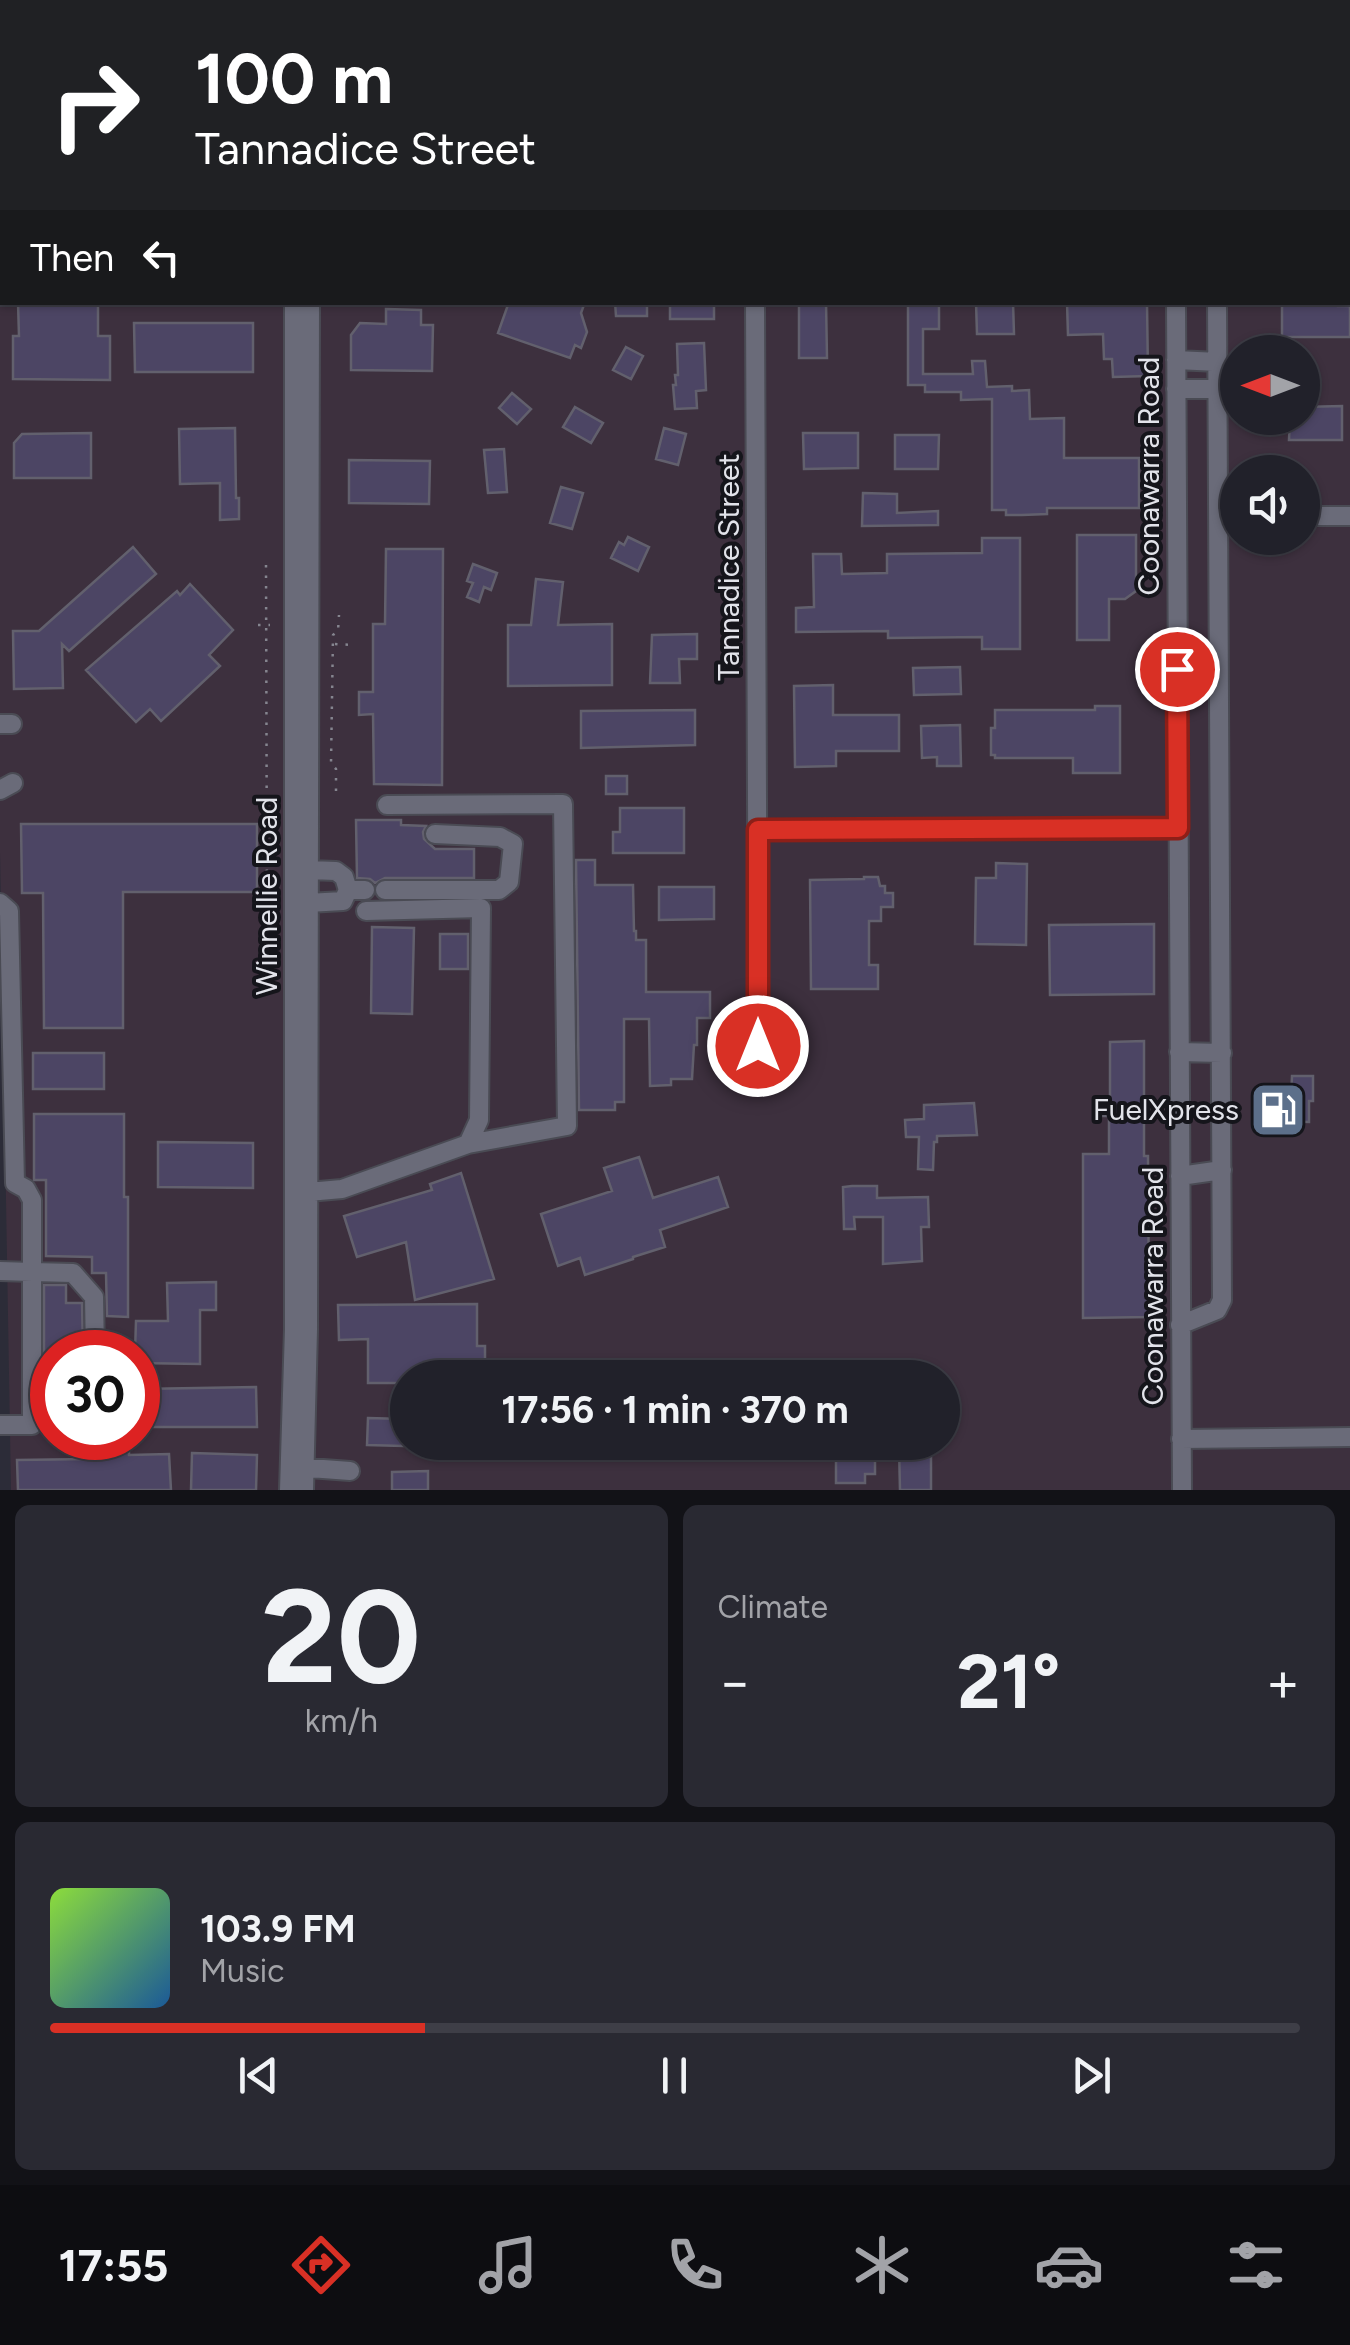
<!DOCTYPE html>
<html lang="en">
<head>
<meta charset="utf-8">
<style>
  body { margin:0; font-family:Figtree,sans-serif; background:#292932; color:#f1f3f6; height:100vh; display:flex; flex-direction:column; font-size:38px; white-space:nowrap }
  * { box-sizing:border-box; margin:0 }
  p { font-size:32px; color:#a2a3a8 }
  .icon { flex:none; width:55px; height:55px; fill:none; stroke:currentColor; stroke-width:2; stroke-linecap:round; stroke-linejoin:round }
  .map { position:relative; height:1490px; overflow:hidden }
  .drawer { display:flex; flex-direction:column; gap:15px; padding:15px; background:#121217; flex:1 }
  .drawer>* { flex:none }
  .hud { position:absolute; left:0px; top:0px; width:1350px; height:305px; box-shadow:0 2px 8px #0004,0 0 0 2px #3e3e47; background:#202124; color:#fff; overflow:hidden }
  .needle { width:65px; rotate:270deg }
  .controls { position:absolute; left:1220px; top:335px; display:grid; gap:20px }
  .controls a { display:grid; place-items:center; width:100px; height:100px; border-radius:50%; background:#21212a; box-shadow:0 2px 8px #0004,0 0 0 2px #3e3e47; font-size:50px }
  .speed { position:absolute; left:30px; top:1330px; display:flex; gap:20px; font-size:50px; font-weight:700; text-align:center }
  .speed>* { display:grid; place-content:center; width:130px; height:130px; border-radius:50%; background:#21212a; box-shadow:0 2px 8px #0004,0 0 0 2px #3e3e47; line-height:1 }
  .speed .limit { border:15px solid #d22; background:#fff; color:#111 }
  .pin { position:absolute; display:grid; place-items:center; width:85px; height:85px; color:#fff; margin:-42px; border:5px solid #fff; border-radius:50%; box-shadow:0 2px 10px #0007 }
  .me { position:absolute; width:110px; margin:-55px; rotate:0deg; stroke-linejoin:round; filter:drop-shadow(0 0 8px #0008) }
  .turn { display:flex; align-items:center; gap:35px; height:210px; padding:0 30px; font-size:45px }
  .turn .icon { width:130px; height:130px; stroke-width:2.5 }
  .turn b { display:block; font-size:70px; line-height:85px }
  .then { display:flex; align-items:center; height:95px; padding:0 30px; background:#0003; gap:20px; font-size:38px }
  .big { font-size:75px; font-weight:700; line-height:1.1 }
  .drawer .tile { flex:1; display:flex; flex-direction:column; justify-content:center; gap:15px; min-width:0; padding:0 35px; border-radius:15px; background:#292932 }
  .drawer .dial { align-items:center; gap:0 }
  .dial b { font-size:130px; line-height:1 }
  .song { display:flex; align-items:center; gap:30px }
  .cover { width:120px; height:120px; border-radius:15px; background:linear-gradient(135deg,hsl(90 70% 55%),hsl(210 70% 35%)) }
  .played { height:10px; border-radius:5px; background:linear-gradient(90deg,#d93025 30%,#3e3e47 30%) }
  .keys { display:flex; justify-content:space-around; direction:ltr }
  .heat { display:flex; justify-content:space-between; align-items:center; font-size:55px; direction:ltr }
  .drawer .tiles { flex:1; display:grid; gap:15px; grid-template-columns:1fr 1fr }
  .tile:last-child { grid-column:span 2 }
  .trip { position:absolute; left:390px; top:1360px; width:570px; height:100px; border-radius:50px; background:#21212a; box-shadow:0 2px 8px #0004,0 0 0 2px #3e3e47; font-weight:700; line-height:100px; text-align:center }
  .menu { display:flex; height:160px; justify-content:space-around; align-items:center; background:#0d0d11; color:#a2a3a8 }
  .menu .icon { width:70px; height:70px }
  .menu .on { color:#d93025 }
  .menu b { font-size:45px; color:#f1f3f6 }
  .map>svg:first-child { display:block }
</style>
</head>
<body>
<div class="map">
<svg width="1350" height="1490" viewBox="0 0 1350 1490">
  <rect width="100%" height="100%" fill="#2c2c38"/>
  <path fill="#3d303e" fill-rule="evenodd" d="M0,0H1350V1490H11L0,851ZM2,2H1348V302H2ZM1238,352H1302V418H1238ZM1238,472H1302V538H1238ZM52,1352H138V1438H52ZM408,1378H942V1442H408Z"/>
  <path fill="#4c4564" stroke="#62606d" stroke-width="2.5" d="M18,302H98V336H110V380L13,379V336H19Z
    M509,302H585L581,313L587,332L581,348L575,345L570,358L498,333Z
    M615,302H647V316H616Z
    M670,302H714V319H670Z
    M799,302H826L827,358H799Z
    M908,302H939V329H923V374H973L972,361H985L987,387L1012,386V391L1029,390L1030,419L1064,418V458H1139V508H1047V514L1022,515H1006V510H992V399L961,400V392H925V385H908Z
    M976,302H1013L1014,334H977Z
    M1067,302H1147L1148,376L1113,377L1112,359H1104L1103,334L1068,335Z
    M1282,302H1338V306H1350V337H1282Z
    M386,309L421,310V325H433L432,371L351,370V335L360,323L386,324Z
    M134,323H253V372H135Z
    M704,343L706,390L696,391L697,408L675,409L673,385H676L675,375H678L677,344Z
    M626,347L643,356L631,379L613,370Z
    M512,393L531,409L517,424L499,408Z
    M1342,406V440H1289L1290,418H1302V407Z
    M575,407L603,423L591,443L563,427Z
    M235,428L236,498H239V519L220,520V483L180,484L179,429Z
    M664,428L686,434L678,465L656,459Z
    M91,433V478H14V443L22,434Z
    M803,433H858V468L804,469Z
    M895,435H939L938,469H895Z
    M504,449L507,492L488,493L484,450Z
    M349,460L430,461L429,504L349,503Z
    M561,487L583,493L572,529L550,523Z
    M863,493L897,494V513L938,511V525L862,526Z
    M1077,535H1136V591L1125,599H1109V640H1077Z
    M628,537L649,547L638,571L611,558L619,542L624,545Z
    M982,538H1020V649H982V637L888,638V631L796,632V608L814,607L813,554H841L842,574L887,573V554L982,553Z
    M133,547L156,574L69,651L62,644L63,688L14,689L13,631H39Z
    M386,549H443L442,785L374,784L373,714L359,715V692H373V624H385Z
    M473,564L497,573L491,590L484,587L479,602L467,597L473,583L467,581Z
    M536,579L563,582L558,625L612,624V685L508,686V625H531Z
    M190,584L233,630L209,655L220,666L161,721L150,709L136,722L86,670L177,591L180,595Z
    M697,634V659H679L680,683H650L652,635Z
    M960,667L961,694L914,695L913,668Z
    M833,685V715H899V751H836V766L795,767L794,686Z
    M1095,706H1120V773H1073V758H995V755H991V728H995V710H1095Z
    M695,710V745L581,748V711Z
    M960,725L961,766H937V757L922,758L921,726Z
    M606,776H627V794H606Z
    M620,808H684V853H613V832H620Z
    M356,820H401V825L426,826L423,832L424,839L435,849H474V878H385L375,883L370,879L357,878Z
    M21,824H257V892H123V1028H44L43,893H22Z
    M576,860H595V885H633L634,931H636V940H646V992H710V1018H697V1045H694L692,1079H671V1085L650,1086L649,1019H624V1102H615V1110H579Z
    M996,863L1027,864L1026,945L975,944L976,878H996Z
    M864,877H878L880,886H885V893H893V907H881V921H869V965H878V989H811L810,880L864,879Z
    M659,887H714V919L659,920Z
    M1154,924V994L1050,995L1049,925Z
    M372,927L414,928L412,1014L371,1013Z
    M440,934H468V969H440Z
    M1144,1041V1156H1148L1149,1317L1083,1318V1154H1109V1116H1098V1104H1110V1042Z
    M33,1053H104V1089H33Z
    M1292,1076H1313V1101H1309V1122L1268,1121V1097L1291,1098Z
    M974,1103L977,1135L937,1136V1142H934L933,1170L918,1169L919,1137H906L905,1120L924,1119V1105Z
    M34,1114H124V1197H128V1317L107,1316L106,1273H92V1257L46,1256V1180H34Z
    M158,1142L253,1143V1188L158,1187Z
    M639,1157L653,1198L718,1177L728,1207L660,1230L665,1247L633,1257V1259L585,1275L580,1258L558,1266L541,1214L612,1191L604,1168Z
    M461,1173L494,1279L415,1300L406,1242L357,1257L344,1216L432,1190L430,1184Z
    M852,1186H877V1198L928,1197L929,1227H921L922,1261L883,1264V1217H854L855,1229H844L843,1187Z
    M216,1282V1310H200V1364L138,1363V1352H135L136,1321H168L167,1283Z
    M44,1285H66V1303H82L83,1352H44Z
    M477,1304V1346H485V1378H408V1383H368V1339L339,1340L338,1305Z
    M256,1387L257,1427H141L140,1389Z
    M368,1418L403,1419V1446L367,1445Z
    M88,1438H129V1455L169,1454L171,1490H18L17,1460L89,1459Z
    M899,1447H931V1490H900Z
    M192,1453L257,1455L256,1490H191Z
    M836,1454H875V1474H865V1483H836Z
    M428,1471V1490H392V1472Z"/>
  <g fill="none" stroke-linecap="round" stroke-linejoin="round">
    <g stroke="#4a4b54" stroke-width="22">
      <path id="minor" d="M294,0V2
        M310,0V2
        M1036,0L1044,2
        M1174,0V2
        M1348,48L1350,49
        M1348,234H1350
        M755,302L758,1046
        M1176,302L1182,1490
        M1176,360L1218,362
        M1176,389H1218
        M1302,516H1350
        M0,724H12
        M0,790L13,783
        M387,805L563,804L567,1126L468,1144
        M757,830L1178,829
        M309,870L336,871L344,877L348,890H365
        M385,890H499L509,882L513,844L500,837L435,834
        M0,903L9,911L15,1183L26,1189L32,1200V1272L73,1273L94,1297L95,1352
        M308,903L343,901L348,890
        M1179,1052L1222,1053
        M1180,1176L1222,1170
        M308,1192L342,1189L468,1144L479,1120L481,908L366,911
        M0,1271L32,1272V1425H0
        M1180,1325L1217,1310L1222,1300L1217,302
        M1181,1439L1350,1437
        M296,1467L350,1471
        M289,1490L294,1329V302
        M304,1490L308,1329L310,302"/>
    </g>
    <path stroke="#85858f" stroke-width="2.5" stroke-dasharray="2.5 8" stroke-linecap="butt" d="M266,565L267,906
      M258,625H270
      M335,644L354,645
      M336,791V769L331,764L333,635L338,631L339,615"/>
    <use href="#minor" stroke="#6a6b79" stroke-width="18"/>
  </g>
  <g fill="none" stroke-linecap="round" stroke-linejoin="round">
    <g stroke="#8d1f18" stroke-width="25">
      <path id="route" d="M758,1046V830L1178,828L1177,669"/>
    </g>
    <use href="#route" stroke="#d93025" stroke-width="18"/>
  </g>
  <defs>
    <g id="fuel-square" transform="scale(2.875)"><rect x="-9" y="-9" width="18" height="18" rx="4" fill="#5c6f8a" stroke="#15151b"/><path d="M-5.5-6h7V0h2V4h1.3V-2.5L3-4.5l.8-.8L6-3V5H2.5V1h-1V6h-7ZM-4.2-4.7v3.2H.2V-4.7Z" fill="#fff"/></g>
  </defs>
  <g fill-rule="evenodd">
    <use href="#fuel-square" x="1278" y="1110"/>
  </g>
  <g text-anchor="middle" stroke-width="8" stroke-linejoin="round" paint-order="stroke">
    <g font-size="30" fill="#e2e3ea" stroke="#15151b">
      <text transform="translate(1149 476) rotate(-90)" y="10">Coonawarra Road</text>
      <text transform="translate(729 567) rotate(-90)" y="10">Tannadice Street</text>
      <text transform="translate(267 896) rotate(-90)" y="10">Winnellie Road</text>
      <text transform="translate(1153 1286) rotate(-90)" y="10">Coonawarra Road</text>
    </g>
    <g font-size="30" fill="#e2e3ea" stroke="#15151b" text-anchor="end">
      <text x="1239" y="1120">FuelXpress</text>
    </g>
  </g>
</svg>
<div class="controls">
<a><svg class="needle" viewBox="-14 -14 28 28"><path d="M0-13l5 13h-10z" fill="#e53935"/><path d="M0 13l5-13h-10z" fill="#a2a3a8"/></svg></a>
<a><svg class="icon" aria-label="sound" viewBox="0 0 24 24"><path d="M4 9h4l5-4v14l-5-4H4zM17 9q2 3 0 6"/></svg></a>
</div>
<div class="speed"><div class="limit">30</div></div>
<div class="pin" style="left:1177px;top:669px;background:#d93025"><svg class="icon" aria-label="arrive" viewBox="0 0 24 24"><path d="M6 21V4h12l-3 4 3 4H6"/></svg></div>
<svg class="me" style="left:758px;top:1046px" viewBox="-20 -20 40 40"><circle r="17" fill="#d93025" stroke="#fff" stroke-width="3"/><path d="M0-11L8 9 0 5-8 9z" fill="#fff"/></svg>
<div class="trip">17:56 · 1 min · 370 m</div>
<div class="hud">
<div class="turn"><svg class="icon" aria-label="right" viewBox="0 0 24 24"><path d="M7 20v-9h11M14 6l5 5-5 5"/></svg><div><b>100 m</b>Tannadice Street</div></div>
<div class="then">Then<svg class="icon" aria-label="left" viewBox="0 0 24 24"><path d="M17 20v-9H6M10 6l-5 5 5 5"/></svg></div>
</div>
</div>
<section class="drawer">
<div class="tiles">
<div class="tile dial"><b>20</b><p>km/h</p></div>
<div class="tile"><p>Climate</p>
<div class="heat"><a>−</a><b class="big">21°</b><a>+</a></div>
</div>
<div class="tile">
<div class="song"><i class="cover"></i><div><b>103.9 FM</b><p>Music</p></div></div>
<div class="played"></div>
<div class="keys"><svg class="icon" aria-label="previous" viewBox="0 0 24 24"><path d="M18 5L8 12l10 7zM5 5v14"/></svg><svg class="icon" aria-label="pause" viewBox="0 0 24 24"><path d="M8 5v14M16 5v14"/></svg><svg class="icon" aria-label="next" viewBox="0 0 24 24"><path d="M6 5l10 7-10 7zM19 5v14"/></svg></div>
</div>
</div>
</section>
<nav class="menu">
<b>17:55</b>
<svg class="icon on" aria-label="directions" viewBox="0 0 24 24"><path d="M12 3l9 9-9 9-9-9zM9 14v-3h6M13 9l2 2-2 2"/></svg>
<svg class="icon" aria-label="music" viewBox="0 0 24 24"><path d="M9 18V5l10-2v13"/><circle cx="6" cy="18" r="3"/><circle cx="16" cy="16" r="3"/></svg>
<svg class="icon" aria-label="phone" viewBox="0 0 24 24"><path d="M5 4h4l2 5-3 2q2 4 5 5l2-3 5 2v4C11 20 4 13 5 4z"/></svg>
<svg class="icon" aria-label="climate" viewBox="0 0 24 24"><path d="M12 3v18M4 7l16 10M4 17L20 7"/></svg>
<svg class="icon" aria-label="car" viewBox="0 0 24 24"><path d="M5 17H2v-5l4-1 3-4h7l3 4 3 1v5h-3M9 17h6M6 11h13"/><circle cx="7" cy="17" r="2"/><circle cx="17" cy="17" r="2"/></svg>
<svg class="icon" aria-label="filters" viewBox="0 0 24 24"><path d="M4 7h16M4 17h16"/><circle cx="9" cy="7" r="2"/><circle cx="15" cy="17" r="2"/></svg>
</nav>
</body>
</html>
